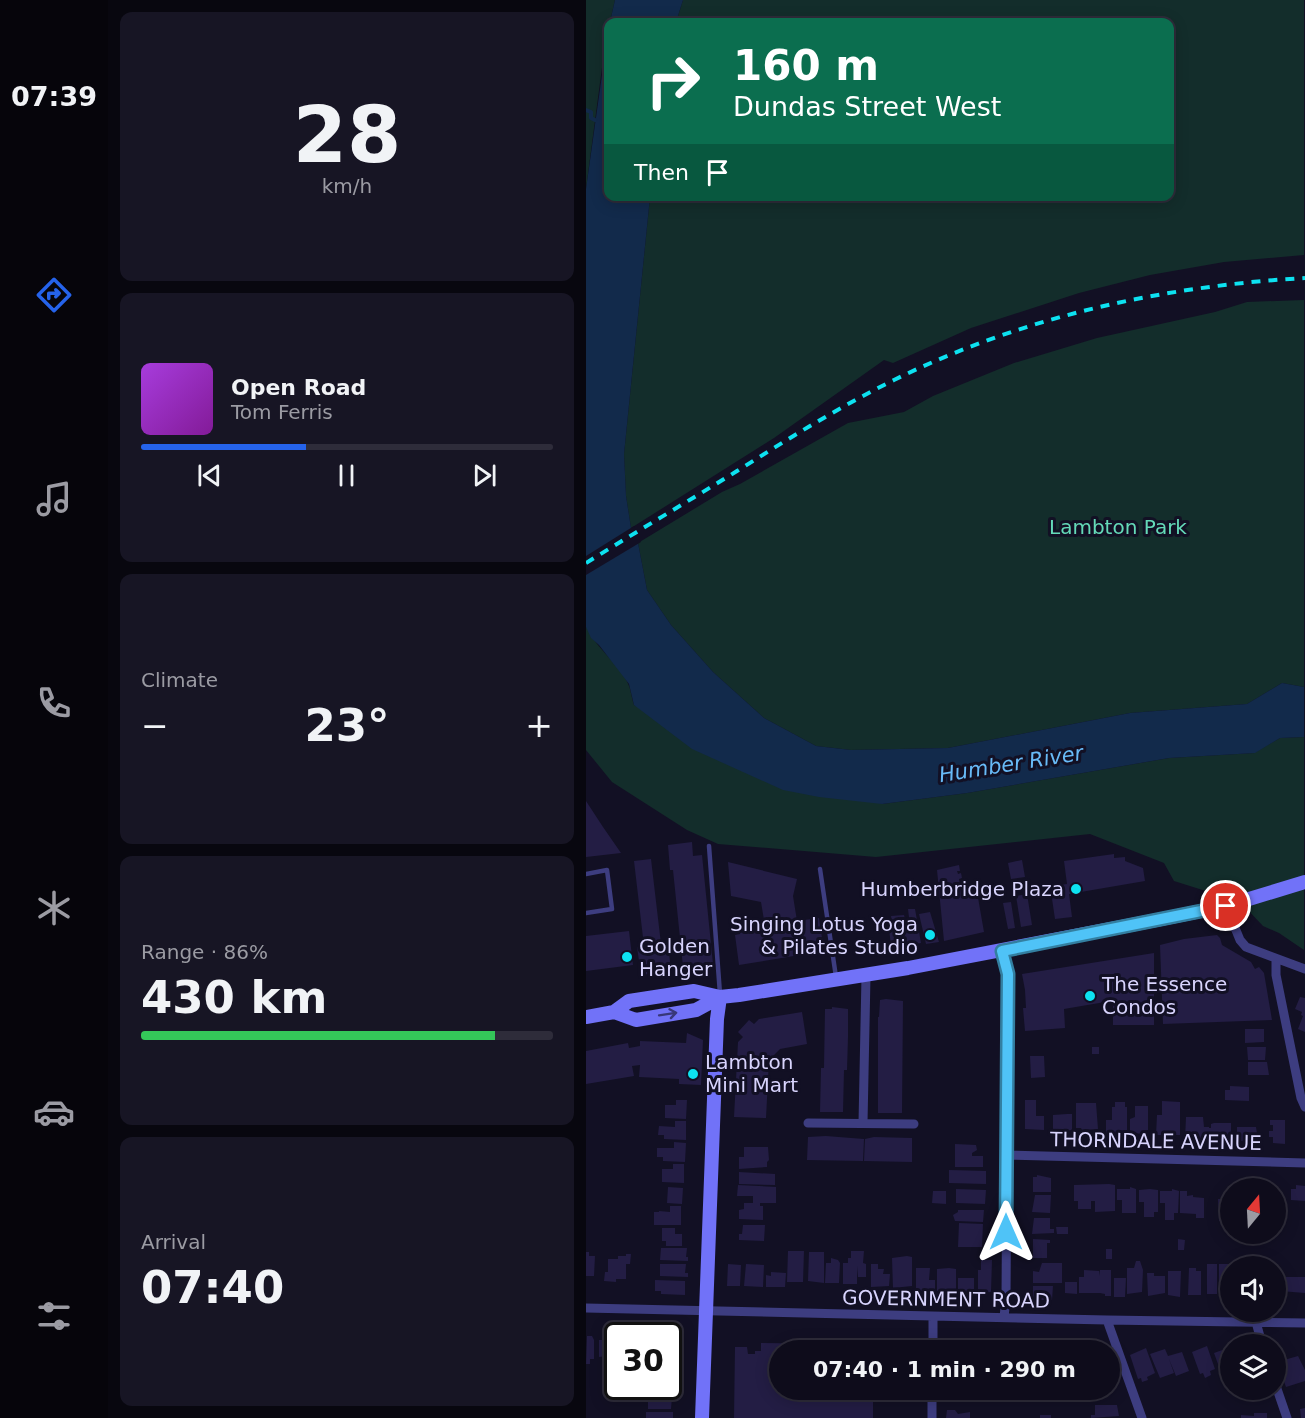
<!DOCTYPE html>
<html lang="en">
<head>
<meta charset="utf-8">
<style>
  body { margin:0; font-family:"DejaVu Sans",sans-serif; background:#171524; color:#f1f3f6; height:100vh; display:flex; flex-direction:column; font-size:22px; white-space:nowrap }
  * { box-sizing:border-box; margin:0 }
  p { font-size:20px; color:#9b9ba3 }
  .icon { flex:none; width:33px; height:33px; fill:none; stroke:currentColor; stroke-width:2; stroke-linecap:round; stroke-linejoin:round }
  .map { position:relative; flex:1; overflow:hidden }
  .details { display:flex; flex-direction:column; gap:12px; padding:12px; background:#08070f; width:478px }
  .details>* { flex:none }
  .top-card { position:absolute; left:18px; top:18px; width:570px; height:183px; border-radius:12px; box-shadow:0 3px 15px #0003,0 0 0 2px #2e2c3a; background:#0b6e4f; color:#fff; overflow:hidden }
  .needle { width:39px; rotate:18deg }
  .buttons { position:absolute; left:634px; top:1178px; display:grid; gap:12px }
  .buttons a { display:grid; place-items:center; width:66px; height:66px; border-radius:50%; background:#0e0c1b; box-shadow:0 3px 15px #0003,0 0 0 2px #2e2c3a; font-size:30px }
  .speed { position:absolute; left:18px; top:1322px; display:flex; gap:12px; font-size:30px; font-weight:700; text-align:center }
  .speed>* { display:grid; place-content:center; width:78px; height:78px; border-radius:50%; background:#0e0c1b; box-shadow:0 3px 15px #0003,0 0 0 2px #2e2c3a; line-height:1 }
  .speed .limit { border:3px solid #111; border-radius:9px; background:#fff; color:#111 }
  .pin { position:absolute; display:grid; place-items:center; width:51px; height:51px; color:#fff; margin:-26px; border:3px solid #fff; border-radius:50%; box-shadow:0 2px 6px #0007 }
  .me { position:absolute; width:66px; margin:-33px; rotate:0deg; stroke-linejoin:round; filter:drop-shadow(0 0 4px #0008) }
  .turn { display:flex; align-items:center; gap:21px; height:126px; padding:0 30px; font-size:27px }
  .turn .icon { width:78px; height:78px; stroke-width:2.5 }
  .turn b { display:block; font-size:42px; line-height:51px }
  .then { display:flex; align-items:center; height:57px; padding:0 30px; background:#0003; gap:12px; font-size:22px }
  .big { font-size:45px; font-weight:800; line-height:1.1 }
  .details .tile { flex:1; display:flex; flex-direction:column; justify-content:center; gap:9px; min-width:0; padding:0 21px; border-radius:12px; background:#171524 }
  .details .dial { align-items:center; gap:0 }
  .dial b { font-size:78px; line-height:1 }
  .song { display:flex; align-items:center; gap:18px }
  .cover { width:72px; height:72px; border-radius:9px; background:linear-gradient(135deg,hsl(280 70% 55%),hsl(290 70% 35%)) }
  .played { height:6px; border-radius:3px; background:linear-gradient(90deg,#2563eb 40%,#2e2c3a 40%) }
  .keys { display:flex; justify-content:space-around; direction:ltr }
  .heat { display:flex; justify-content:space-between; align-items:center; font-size:33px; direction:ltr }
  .charge { height:9px; border-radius:4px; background:linear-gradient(90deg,#34c759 86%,#2e2c3a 0) }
  .trip { position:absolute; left:183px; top:1340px; width:351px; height:60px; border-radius:30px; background:#0e0c1b; box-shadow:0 3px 15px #0003,0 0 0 2px #2e2c3a; font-weight:800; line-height:60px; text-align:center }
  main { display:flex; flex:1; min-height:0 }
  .tab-bar { display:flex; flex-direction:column; width:108px; justify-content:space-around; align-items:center; background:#06050b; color:#9b9ba3 }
  .tab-bar .icon { width:42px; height:42px }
  .tab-bar .current { color:#2563eb }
  .tab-bar b { font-size:27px; color:#f1f3f6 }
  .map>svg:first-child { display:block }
</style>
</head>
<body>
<main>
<nav class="tab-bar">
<b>07:39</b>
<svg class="icon current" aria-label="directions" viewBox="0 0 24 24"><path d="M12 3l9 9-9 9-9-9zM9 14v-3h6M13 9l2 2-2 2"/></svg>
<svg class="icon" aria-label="music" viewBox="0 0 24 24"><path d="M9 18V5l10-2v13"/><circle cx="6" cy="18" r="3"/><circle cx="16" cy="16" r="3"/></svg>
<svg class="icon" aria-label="phone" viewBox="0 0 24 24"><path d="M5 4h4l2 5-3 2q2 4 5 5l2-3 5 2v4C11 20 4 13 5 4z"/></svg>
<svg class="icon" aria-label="climate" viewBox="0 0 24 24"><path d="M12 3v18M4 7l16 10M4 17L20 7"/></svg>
<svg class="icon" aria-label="car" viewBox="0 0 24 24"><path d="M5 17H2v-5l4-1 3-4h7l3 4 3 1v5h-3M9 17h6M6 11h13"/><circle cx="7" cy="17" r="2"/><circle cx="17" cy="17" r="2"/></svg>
<svg class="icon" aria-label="filters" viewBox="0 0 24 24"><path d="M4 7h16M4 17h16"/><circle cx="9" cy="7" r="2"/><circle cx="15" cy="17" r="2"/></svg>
</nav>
<section class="details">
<div class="tile dial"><b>28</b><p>km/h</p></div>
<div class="tile">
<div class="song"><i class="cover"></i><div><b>Open Road</b><p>Tom Ferris</p></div></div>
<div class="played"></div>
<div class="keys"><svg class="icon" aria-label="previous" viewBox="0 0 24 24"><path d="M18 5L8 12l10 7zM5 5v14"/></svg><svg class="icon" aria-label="pause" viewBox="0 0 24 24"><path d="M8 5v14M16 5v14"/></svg><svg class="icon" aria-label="next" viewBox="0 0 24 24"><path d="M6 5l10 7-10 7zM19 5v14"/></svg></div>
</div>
<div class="tile"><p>Climate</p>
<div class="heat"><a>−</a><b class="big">23°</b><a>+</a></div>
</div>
<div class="tile"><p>Range · 86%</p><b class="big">430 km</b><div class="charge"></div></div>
<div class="tile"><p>Arrival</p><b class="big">07:40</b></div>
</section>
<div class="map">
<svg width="719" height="1418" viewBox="0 0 719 1418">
  <rect width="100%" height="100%" fill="#121024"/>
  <path fill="#132d2b" d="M0,0H29L24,22H22L0,189Z
    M97,0H718V255L638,262L564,275L493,293L385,328L307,363L298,360L188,438L45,528L40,496L38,454L64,197L584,196V22H90Z
    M718,300V687L696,683L661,704L544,713L362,748L265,750L230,746L178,718L127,672L85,625L61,590L52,543L136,492L154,484L262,423L318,412L347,396L428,363L511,338L629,312L661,302Z
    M0,626C9,648 35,665 43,686C45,691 46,699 48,705L296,804L381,793L583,758L668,753L694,738L718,737V950L693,933L677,926L659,907L639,897L588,881L578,863L504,834L290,857L132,844L101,830L26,782L0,750Z"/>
  <path fill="#122a4b" d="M29,0H97L90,22H24Z
    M22,32V196L64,197L38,454L40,496L45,528L52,543L61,590L85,625L127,672L178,718L230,746L265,750L362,748L544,713L661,704L696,683L718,687V737L694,738L669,753L583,758L381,793L296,804L233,797L197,790L106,749L48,705L43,684L13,645L5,638L0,627V189Z"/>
  <path fill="#121024" d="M48,526L55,542L0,575V556Z"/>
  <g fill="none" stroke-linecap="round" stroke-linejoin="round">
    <path stroke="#122a4b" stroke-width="4" d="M0,110L5,112V118L9,120"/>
  </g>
  <path fill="#231d44" d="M0,801L17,827L35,853L0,857Z
    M106,842L107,856L116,855L127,964L97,967L87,870H84L82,845Z
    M528,854V858L539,857V861L557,868L559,881L483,894L486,917L469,919L465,892L468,891L467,886L481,884L478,861Z
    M65,859L75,944L82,943L85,971L55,975L51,947L58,946L48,861Z
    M436,860L439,877L425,879L422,863Z
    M142,862L211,879L207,896L211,921L233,918L238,951L153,965L149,935L154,934V931L179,926L175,902L145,896Z
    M373,865L374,871H371L372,874L375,873L376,878L373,879L375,893L391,892L398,932L358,941L351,870Z
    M441,894L446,925L435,927L430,896Z
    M425,902L429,928L422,929L417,903Z
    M322,909H329L335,943L324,945V941L323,943L315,944V942L305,945L303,929H307L305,916L318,915L321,927L324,926Z
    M344,912L353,942L340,944L333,914Z
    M43,931L47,965L0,971V936Z
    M631,935L634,938L636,945L665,962L669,969L673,967L678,973L686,1020L577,1024L574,945L598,939Z
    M568,953V1025H527V1006L525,1001L478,1009L479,1028L439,1031L437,1008H440L439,990L436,974Z
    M714,997L719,998V1032L712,1029L717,1016L715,1015L716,1012L709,1009Z
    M300,999L317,1001L316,1113H292V1017H293L294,1000Z
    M246,1007L262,1009V1037L261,1070H258L257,1112H234L235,1068H238L239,1009H246Z
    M216,1012L221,1044L194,1049L183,1060L180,1118L148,1117L152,1042L157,1037L152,1032L163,1020L168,1024L173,1019Z
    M659,1029H678V1042L659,1043Z
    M101,1033L117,1040L115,1085L93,1084V1079L53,1077L54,1065L46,1066L48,1076L0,1084V1051L42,1043L43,1048L54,1046V1041L100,1043Z
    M506,1047H513V1054H506Z
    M661,1047H680L679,1060H662Z
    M444,1056H458L459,1077L445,1078Z
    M662,1062H681L683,1075H662Z
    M644,1086L663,1087V1101L639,1100V1090H644Z
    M90,1100H101L100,1119L79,1118V1105H90Z
    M439,1100H450V1116H458V1130L439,1129Z
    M576,1101L594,1102V1135H570L571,1115H576Z
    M529,1102H539V1107H541V1133H520V1120H526V1107H529Z
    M490,1103H510L512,1129L496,1130L495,1128H490Z
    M549,1106H562V1130L555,1131V1134L544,1132V1119L549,1117Z
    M481,1114H486V1130L467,1133V1115Z
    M600,1117H617L618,1127H623V1128H625V1124L628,1123H645V1140H599Z
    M684,1120H699V1144L687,1143V1137H683V1131H687V1125H684Z
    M89,1121H100V1140L78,1139V1135H72L73,1126L89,1127Z
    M651,1127H670L672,1140H670V1143H666V1141H651Z
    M240,1136L278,1139L277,1161L221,1160L222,1137Z
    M288,1137L326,1138V1162L278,1161L279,1139Z
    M88,1142L100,1143L99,1162L77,1161V1157H71V1148H88Z
    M369,1144L390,1145L391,1150L386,1153V1156H397V1167H369Z
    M158,1147H182L183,1160L181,1162V1167L153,1169V1157H158Z
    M87,1164H98V1183L76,1182V1169H87Z
    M363,1170L400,1171V1184L363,1183Z
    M153,1172L189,1174V1185L153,1184Z
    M451,1175L465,1178V1192H447V1177H451Z
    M523,1184L529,1185V1211L509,1212V1201H505V1209H492V1201H488V1185Z
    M152,1185L190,1187V1203H174V1206H177V1220L153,1219V1210L158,1209V1203H167V1196H151Z
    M710,1185L719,1186V1201L705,1200V1189H710Z
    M82,1187L97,1188L96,1204L81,1203Z
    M544,1187L550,1189V1213H536V1200H531V1189H544Z
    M370,1189L400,1190L399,1204L370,1203Z
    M564,1189L572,1190V1212H568V1217H558V1202H553V1190Z
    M586,1189L593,1191L592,1213H588V1220H579V1203H574V1191H586Z
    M347,1191H360V1204L346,1203Z
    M594,1191H601V1196L607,1195V1197L618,1198V1218H610V1214L594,1213Z
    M449,1195H465L464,1213L446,1212Z
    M632,1199H645V1216H640V1221H633Z
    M84,1206H95V1225H68V1212H73V1211L84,1212Z
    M372,1210H398L397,1222L369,1221L367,1215L372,1212Z
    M448,1218H464V1229H468V1233L446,1234Z
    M373,1223L397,1224L396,1247H372Z
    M157,1225H179L178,1241L153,1240V1234H156Z
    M470,1227H482V1234H471Z
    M76,1228H89V1234H96V1246H80V1241H76Z
    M447,1239L464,1240V1243H461V1258H447Z
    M592,1239L599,1240L598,1250H592Z
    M75,1248H101L100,1257H102V1261L74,1260Z
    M520,1249H526V1259H520Z
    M202,1251H218L217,1282H201Z
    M265,1251H278L277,1263L280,1264V1277H272L271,1266V1284H257V1263H262V1258H265Z
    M0,1252H3V1256H9L8,1276H0Z
    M223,1252H238V1283L222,1281Z
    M40,1254H45L44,1264H40V1279H30V1282L18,1281L19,1272H22V1259H32V1256H40Z
    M321,1256L326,1257V1286L307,1288L306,1258Z
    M245,1258L252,1260L254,1263L253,1283H239L240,1263H245Z
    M395,1260H406L405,1292L392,1293V1270H395Z
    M550,1261H554L557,1270L556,1292L541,1294V1268H548Z
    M456,1263H476V1283H447V1271L453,1272Z
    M74,1264H100L99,1273H102V1277L74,1276Z
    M142,1264L155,1265L154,1286H141Z
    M160,1264L178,1265L177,1287L158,1286Z
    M285,1264H292V1269H298L297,1274H304L303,1286L285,1287Z
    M621,1264H631V1294H621Z
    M633,1264H644V1294H633Z
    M330,1268H344L343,1280H349V1292H330Z
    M363,1268L370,1269V1291H351V1269Z
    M603,1268H610V1271H615V1295H602Z
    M498,1270L513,1271V1276L514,1270H525V1296H519V1294L514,1293H493V1277H498Z
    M582,1271H595L594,1297L582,1295Z
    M185,1272L200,1273L199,1287H180V1275L185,1276Z
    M561,1273H568V1276H579V1293L562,1296Z
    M694,1277H719V1293L694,1291Z
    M372,1278H388V1292H372Z
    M528,1278H540L539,1297H528Z
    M69,1280L99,1281V1295L75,1294V1291H69Z
    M479,1282H491V1294L479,1293Z
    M447,1286H467L466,1300H447Z
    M1,1336H6L8,1340V1359H4V1364H0Z
    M13,1340H29V1355L13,1357Z
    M82,1341H89V1355H82Z
    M175,1343L251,1344V1350H194V1389H287V1418H148L149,1347H161L162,1354H169V1351H175Z
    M30,1346H32V1363L29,1362Z
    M386,1346H396V1350H386Z
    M621,1346L629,1369L624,1371L625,1375L619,1378L617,1373L614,1374L606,1352Z
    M560,1348L569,1373L561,1377L562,1380L556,1382L555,1378L552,1379L544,1355Z
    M642,1348L645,1356V1384L640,1386L628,1353Z
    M579,1349L582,1356L596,1352L603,1371L590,1376L583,1359L588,1373L574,1378L564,1354Z
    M712,1356L719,1370V1381L700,1387L691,1362Z
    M82,1358H89V1369H82Z
    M82,1371H88V1382L82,1381Z
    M82,1385H87L85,1409H62V1386Z
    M509,1405H531L533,1416L505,1418V1415H509Z
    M719,1408V1418H715L714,1409Z
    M361,1410H369L372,1414L384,1412V1418H360Z
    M60,1412H87V1418H60Z
    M668,1413H681V1418H655V1415L668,1416Z
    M454,1415H465V1418H454Z"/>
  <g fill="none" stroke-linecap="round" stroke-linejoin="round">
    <path stroke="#3d3d80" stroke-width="4.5" d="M123,846L134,994
      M234,869L250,977
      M0,874L21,870L26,909L0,913"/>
    <path stroke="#3d3d80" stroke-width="9" d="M640,906L654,940L660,947L719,969
      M415,951L422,974L420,1299L418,1317
      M690,959V975L715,1098L719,1107
      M222,1123L328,1124
      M277,1123L280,976
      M420,1155L719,1163
      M0,1308L521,1320L719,1323
      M521,1320L556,1418
      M670,1322L676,1344
      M347,1350V1317
      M690,1386L701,1418
      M346,1418V1389"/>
    <path stroke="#7172f8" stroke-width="14" d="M28,1012L50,1020L110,1010L134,997
      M0,1017L28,1012L43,1001L108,991L134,997L153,995L322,968L571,920L640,906L719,882
      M116,1418L131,1019L134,997"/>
    <path stroke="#0de2f1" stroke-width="4" stroke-dasharray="9 8" stroke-linecap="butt" d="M0,563C50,532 101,502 151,471C202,439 253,407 308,380C436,317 576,286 719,278"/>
  </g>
  <defs><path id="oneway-shaft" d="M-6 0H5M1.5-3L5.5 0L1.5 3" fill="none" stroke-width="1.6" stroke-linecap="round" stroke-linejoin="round" transform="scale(1.5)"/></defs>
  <use stroke="#383779" href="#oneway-shaft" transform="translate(82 1014) rotate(-9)"/>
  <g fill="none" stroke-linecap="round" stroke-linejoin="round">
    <g stroke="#337fa1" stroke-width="15">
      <path id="route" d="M420,1232L422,974L416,951L640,906"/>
    </g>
    <use href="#route" stroke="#4fc3f7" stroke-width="10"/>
  </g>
  <g fill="#0de2f1" stroke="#121024" stroke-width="2">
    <circle cx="490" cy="889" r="6"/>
    <circle cx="344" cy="935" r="6"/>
    <circle cx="41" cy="957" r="6"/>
    <circle cx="504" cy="996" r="6"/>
    <circle cx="107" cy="1074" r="6"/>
  </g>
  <g text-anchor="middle" stroke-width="6" stroke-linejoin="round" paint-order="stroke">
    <g font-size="20" fill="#64d9b8" stroke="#121024">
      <text x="532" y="534">Lambton Park</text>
    </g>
    <g font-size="20" fill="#d8d4fd" stroke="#121024" text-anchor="start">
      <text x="478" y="896" text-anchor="end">Humberbridge Plaza</text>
      <text x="332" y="931" text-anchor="end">Singing Lotus Yoga<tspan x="332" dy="23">&amp; Pilates Studio</tspan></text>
      <text x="53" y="953">Golden<tspan x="53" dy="23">Hanger</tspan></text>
      <text x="516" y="991">The Essence<tspan x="516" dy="23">Condos</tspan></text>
      <text x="119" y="1069">Lambton<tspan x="119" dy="23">Mini Mart</tspan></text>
    </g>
    <g font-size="20" fill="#d8d4fd" stroke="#121024">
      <text transform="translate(570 1141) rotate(1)" y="7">THORNDALE AVENUE</text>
      <text transform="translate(360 1299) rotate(1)" y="7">GOVERNMENT ROAD</text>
    </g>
    <g font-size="21" font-style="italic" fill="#68baf7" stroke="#121024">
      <text transform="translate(425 764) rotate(-9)" y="7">Humber River</text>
    </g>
  </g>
</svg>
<div class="buttons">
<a><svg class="needle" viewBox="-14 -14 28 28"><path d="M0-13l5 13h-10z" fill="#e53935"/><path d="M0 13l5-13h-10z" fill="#9b9ba3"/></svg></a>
<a><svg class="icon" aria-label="sound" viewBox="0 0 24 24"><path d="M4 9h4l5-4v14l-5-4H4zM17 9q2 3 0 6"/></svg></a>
<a><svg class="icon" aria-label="layers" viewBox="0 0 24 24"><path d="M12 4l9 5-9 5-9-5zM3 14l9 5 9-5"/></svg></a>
</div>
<div class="speed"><div class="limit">30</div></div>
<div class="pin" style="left:640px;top:906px;background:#d93025"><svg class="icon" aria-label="arrive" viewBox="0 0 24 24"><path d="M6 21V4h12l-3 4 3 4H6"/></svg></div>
<svg class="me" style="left:420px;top:1232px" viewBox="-20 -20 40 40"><path d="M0-17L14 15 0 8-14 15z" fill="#4fc3f7" stroke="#fff" stroke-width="4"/></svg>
<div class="trip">07:40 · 1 min · 290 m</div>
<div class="top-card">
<div class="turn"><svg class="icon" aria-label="right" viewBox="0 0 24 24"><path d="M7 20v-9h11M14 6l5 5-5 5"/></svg><div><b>160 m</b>Dundas Street West</div></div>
<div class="then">Then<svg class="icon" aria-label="arrive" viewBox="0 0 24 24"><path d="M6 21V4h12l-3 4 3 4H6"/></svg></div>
</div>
</div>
</main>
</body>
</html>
